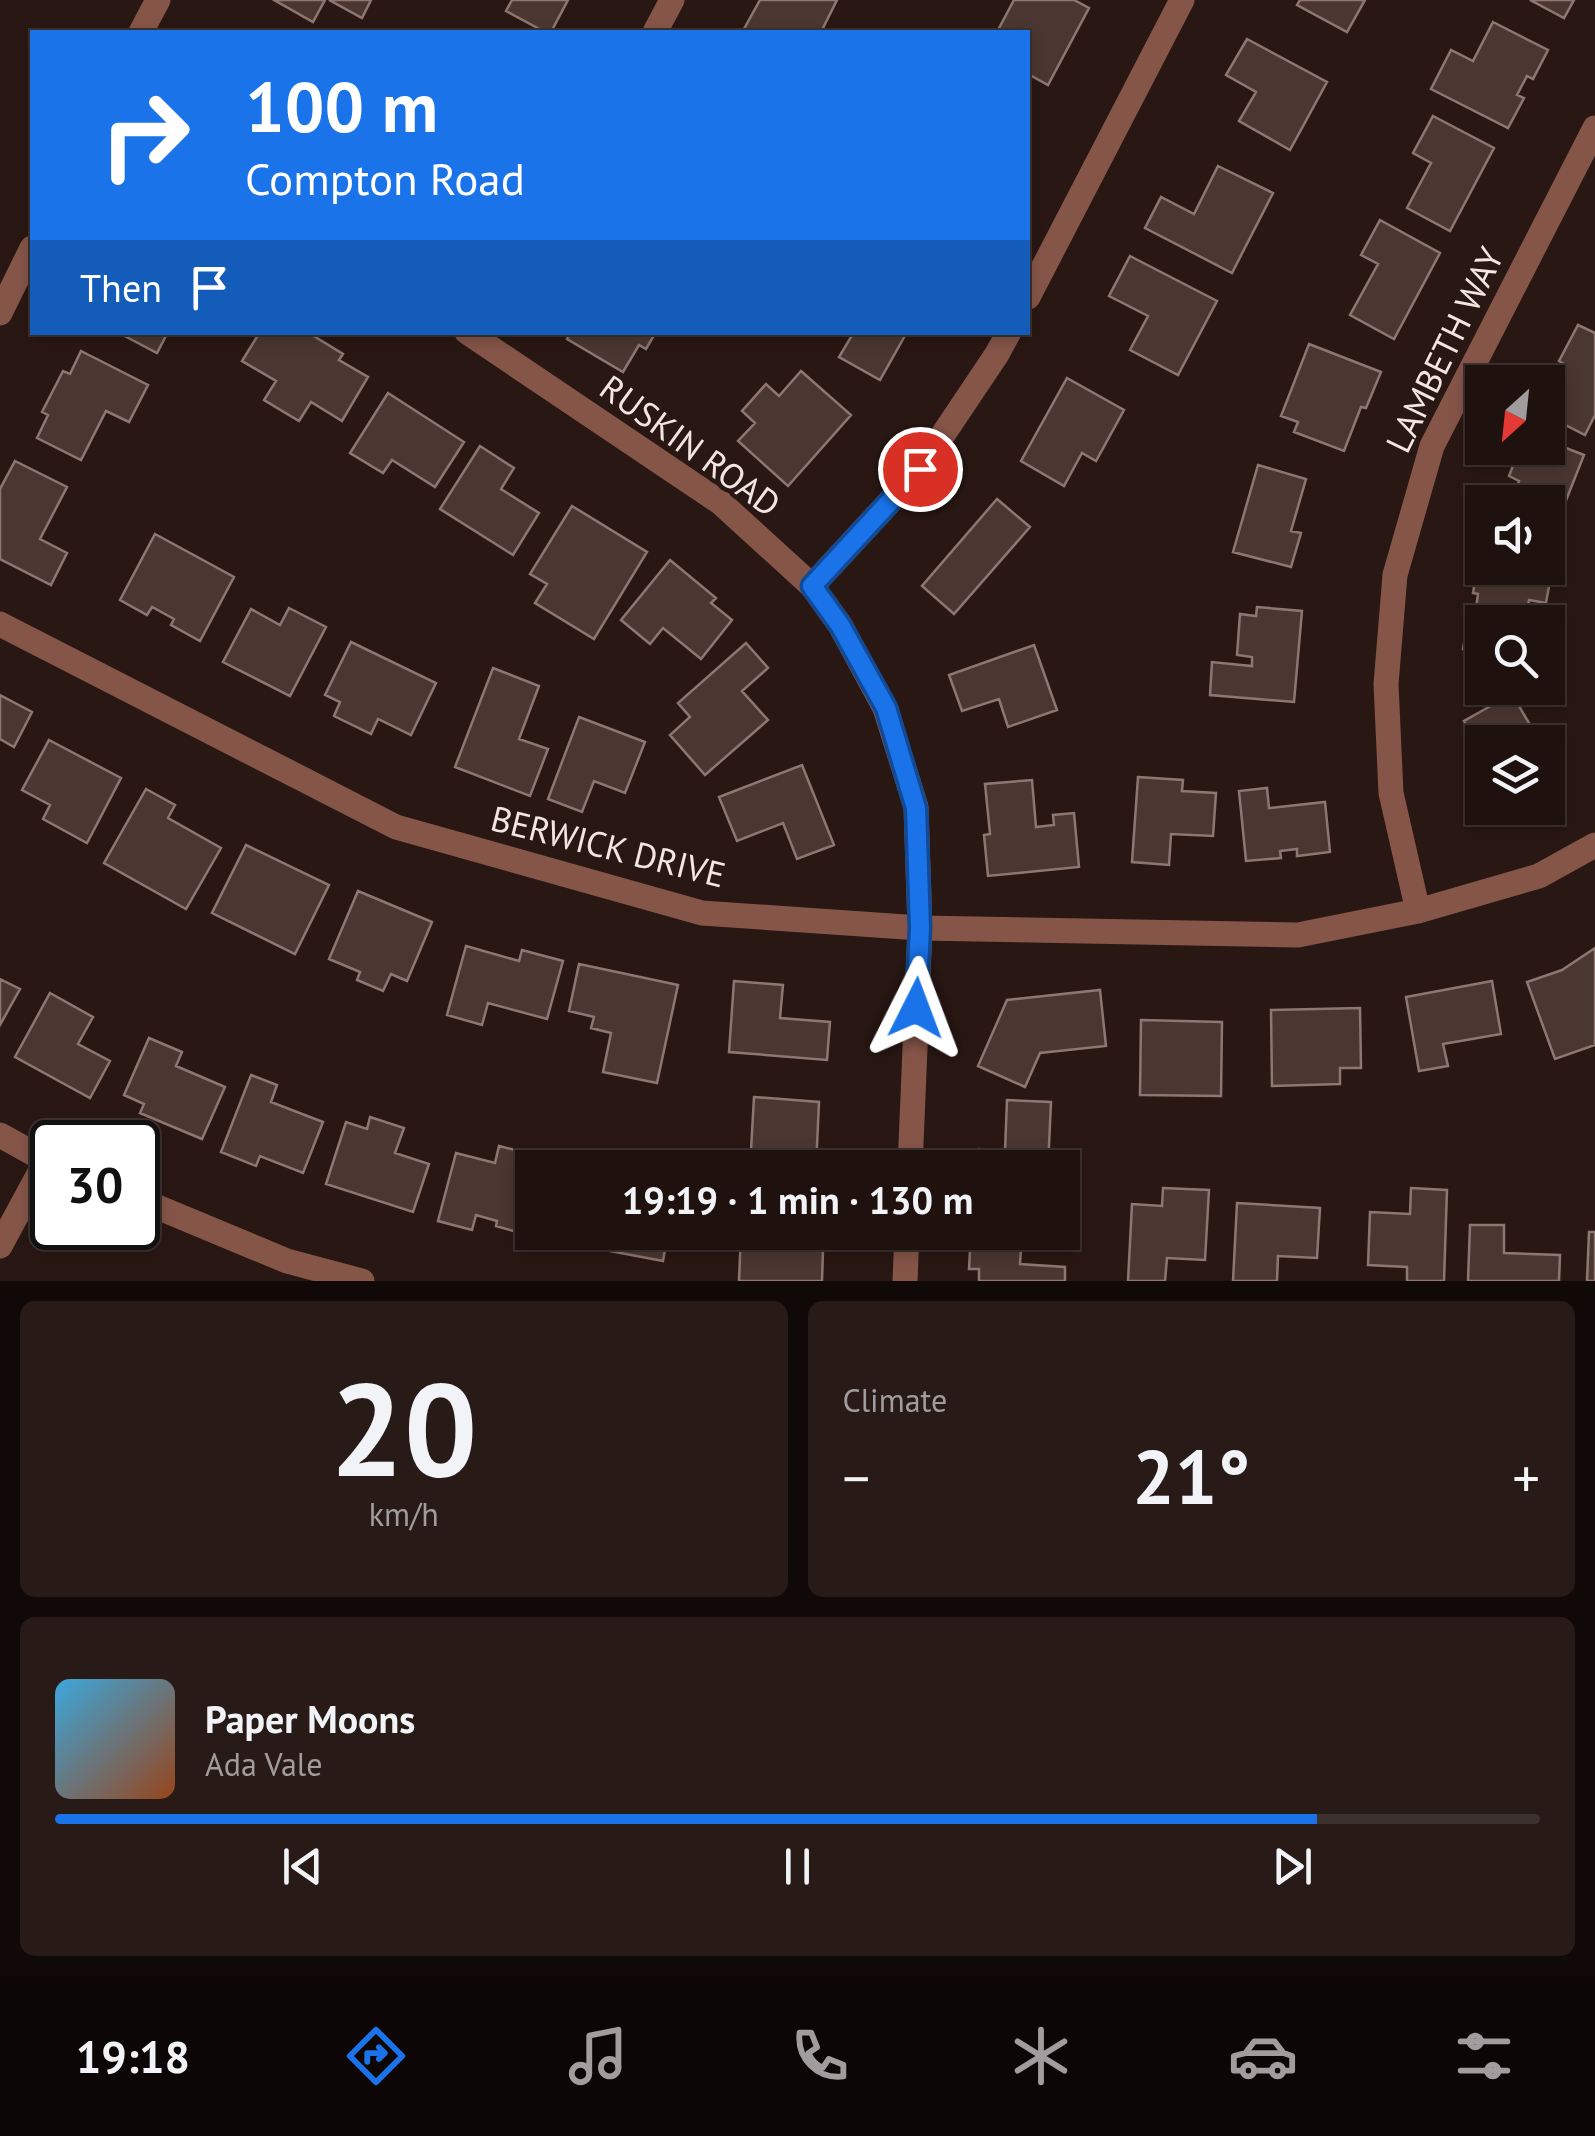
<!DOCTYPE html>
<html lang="en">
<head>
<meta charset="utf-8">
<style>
  body { margin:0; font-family:"PT Sans",sans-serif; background:#271a17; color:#f1f3f6; height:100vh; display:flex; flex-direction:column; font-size:38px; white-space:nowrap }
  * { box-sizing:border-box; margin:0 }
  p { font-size:32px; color:#a19d9e }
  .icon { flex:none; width:55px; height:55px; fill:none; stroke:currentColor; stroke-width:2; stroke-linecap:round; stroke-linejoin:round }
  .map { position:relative; height:1281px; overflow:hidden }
  .drawer { display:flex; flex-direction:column; gap:20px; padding:20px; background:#110908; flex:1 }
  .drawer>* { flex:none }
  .hud { position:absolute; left:30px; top:30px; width:1000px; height:305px; border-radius:0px; box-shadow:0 5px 15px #0003,0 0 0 2px #3c312e; background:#1a73e8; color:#fff; overflow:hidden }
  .needle { width:65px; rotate:207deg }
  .controls { position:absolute; left:1465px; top:365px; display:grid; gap:20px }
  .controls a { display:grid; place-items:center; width:100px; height:100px; border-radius:0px; background:#1f110e; box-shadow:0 5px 15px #0003,0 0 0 2px #3c312e; font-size:50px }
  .speed { position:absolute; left:30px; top:1120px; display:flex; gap:20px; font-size:50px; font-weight:700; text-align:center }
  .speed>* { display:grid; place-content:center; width:130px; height:130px; border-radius:50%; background:#1f110e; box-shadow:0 5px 15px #0003,0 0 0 2px #3c312e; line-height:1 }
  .speed .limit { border:5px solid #111; border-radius:15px; background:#fff; color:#111 }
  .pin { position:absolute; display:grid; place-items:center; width:85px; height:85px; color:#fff; margin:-42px; border:5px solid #fff; border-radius:50%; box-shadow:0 2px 10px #0007 }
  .me { position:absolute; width:110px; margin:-55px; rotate:3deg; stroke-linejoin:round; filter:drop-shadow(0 0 8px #0008) }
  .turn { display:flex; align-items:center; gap:35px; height:210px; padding:0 50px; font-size:45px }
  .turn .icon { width:130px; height:130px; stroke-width:2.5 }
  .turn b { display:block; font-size:70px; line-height:85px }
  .then { display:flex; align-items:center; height:95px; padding:0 50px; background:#0003; gap:20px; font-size:38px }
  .big { font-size:75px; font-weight:600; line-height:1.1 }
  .drawer .widget { flex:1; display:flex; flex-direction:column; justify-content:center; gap:15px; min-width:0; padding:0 35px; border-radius:15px; background:#271a17 }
  .drawer .dial { align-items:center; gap:0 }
  .dial b { font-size:130px; line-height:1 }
  .song { display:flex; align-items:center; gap:30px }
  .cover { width:120px; height:120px; border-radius:15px; background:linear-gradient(135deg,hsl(200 70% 55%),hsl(20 70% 35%)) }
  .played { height:10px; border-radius:5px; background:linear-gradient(90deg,#1a73e8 85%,#3c312e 85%) }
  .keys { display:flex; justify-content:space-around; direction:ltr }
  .heat { display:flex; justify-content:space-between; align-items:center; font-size:55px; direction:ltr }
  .drawer .tiles { flex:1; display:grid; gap:20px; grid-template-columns:1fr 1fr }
  .widget:last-child { grid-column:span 2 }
  .trip { position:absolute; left:515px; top:1150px; width:565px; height:100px; border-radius:0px; background:#1f110e; box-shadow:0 5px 15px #0003,0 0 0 2px #3c312e; font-weight:600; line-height:100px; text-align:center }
  .tabs { display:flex; height:160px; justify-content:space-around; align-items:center; background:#0c0706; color:#a19d9e }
  .tabs .icon { width:70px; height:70px }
  .tabs .selected { color:#1a73e8 }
  .tabs b { font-size:45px; color:#f1f3f6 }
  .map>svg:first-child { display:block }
</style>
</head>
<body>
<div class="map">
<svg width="1595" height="1281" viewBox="0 0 1595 1281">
  <rect width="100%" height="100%" fill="#291713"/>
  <path fill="#4b3731" stroke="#8e7771" stroke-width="2.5" d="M274,0H325L313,22Z
    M329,0H371L362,18Z
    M512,0H568L551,32H545L506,11Z
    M760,0H837L821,32H750L744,29Z
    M1014,0H1074L1089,8L1048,85L1028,74V32H1001L998,30Z
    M1300,0H1365L1347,32L1297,5Z
    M1530,0H1574L1564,18Z
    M1493,22L1548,50L1533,79L1527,76L1517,95L1524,98L1508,128L1431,89L1451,50L1473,61Z
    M1247,39L1327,82L1290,150L1239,121L1256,92L1226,75Z
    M1433,116L1494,148L1450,231L1407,208L1431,163L1413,153Z
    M1218,166L1273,193L1232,273L1145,228L1161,197L1194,214Z
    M1380,220L1440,253L1394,339L1350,315L1378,264L1361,255Z
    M1130,256L1217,301L1178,375L1130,350L1148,316L1109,296Z
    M1578,325L1595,333V415L1585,435L1548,416V386L1550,381L1555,383L1564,364L1559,361Z
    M117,332H168L157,353Z
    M260,332H307L343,354L339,360L368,377L342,421L311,402L299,421L264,400L276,381L242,361Z
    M571,332H656L646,349L639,345L623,372L567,339Z
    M854,332H907L880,380L839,357Z
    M1309,344L1381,372L1366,408L1361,407L1344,451L1294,432L1298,422L1281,416Z
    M81,351L148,385L129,422L106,411L81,460L37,438L48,415L42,412L63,371L70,374Z
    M801,371L851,415L788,486L738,441L755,423L742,411L766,384L779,396Z
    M1067,378L1124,410L1096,461L1082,453L1064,486L1021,461Z
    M388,393L464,442L435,487L392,460L383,473L350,453Z
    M1548,441L1584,455L1548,546V502H1510L1519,481L1509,476L1520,448H1548Z
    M480,446L514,468L501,489L539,513L513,555L440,509Z
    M15,461L67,487L40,539L67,553L51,585L0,559V489Z
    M1258,465L1306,479L1291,531L1301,533L1291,567L1233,552Z
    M997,499L1030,527L954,614L922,586Z
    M572,506L647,552L594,639L535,603L547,584L530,574Z
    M155,534L234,577L200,641L171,625L174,619L152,607L147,615L120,600Z
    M1479,557H1482V568H1538L1552,570L1546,603L1529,600L1525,622H1482V653L1463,649L1469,614L1475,615L1478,594L1473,593Z
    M670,560L716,598L711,603L732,620L701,659L663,628L650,644L621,620Z
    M1257,607L1302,611L1294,702L1210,695L1212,662L1252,666V657L1237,655L1240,614L1256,616Z
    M289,608L326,627L290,696L223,662L251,609L280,625Z
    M351,642L436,683L411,735L378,719L371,734L334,716L340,702L325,695Z
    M746,643L768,668L742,691L768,720L705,775L670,735L690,717L678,703Z
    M1034,645L1057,710L1008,727L999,699L962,711L949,675Z
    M493,668L539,686L519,739L548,749L530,796L455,767Z
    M1512,694L1540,742H1482V753L1464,721Z
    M0,695L32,712L14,747L0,739Z
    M579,717L645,742L625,793L594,781L582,812L548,799Z
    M49,740L121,778L87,843L43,819L50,805L22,790Z
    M1548,755L1565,786L1548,796Z
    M802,765L834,845L797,859L783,823L737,841L719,797Z
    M1138,777L1183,780L1182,791L1216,793L1213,836L1171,834L1169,865L1132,862Z
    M1032,780L1036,827L1054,825L1053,815L1074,813L1079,867L988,876L984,835L990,834L985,784Z
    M1267,788L1269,808L1325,802L1330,852L1297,856V849L1280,851L1281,858L1246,861L1239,791Z
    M146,789L175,805L168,818L221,848L186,909L104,863Z
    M246,845L329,885L295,954L212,913Z
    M358,891L432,922L407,981L391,974L383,991L357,980L360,972L329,959Z
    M466,946L519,961L522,950L563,961L547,1019L488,1003L482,1025L447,1015Z
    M1595,948V1045L1555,1059L1527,982L1562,970Z
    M579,964L678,985L657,1083L603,1072L611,1033L591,1028L594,1017L569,1011Z
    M0,979L20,989L0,1025Z
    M734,981L783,985L780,1018L830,1022L827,1060L729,1052Z
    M1492,981L1501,1034L1443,1044L1448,1066L1419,1071L1406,997Z
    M1100,990L1106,1046L1040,1053L1025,1087L978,1066L1007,1000Z
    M50,993L93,1017L78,1044L110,1061L90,1098L15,1057Z
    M1360,1008L1361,1068H1340V1084L1272,1086L1271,1010Z
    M1141,1020L1222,1022L1221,1096L1140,1095Z
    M149,1038L182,1052L176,1066L225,1087L202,1139L140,1113L144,1104L124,1095Z
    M251,1075L277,1085L271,1102L323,1122L303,1173L260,1156L256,1166L221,1152Z
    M754,1097L819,1102L816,1168H782L783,1152L751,1150Z
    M1007,1100L1051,1102L1048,1168H978L979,1149L1005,1151Z
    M370,1117L404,1128L395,1153L429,1164L413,1212L326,1184L346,1122L367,1129Z
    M499,1146L532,1154L528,1172L532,1173V1216L527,1235L496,1226L497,1221L476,1215L472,1230L438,1221L456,1153L495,1163Z
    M1163,1188L1209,1190L1205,1260L1167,1258L1165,1281H1128L1132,1204L1162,1206Z
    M1411,1188L1447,1190L1444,1281H1407V1267L1368,1265L1370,1212L1410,1214Z
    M1237,1203L1320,1208L1317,1258L1278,1256L1277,1281H1233Z
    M1470,1225H1504V1253L1560,1255L1559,1281H1468Z
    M559,1232H668L663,1261L557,1241Z
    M741,1232H791L790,1248L823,1250L822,1281H739Z
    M971,1232H1022L1020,1264L1065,1267V1281H979V1269H969Z
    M1589,1232H1595V1281H1587Z"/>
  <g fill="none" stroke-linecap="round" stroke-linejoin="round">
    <path stroke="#855548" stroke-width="25" d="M141,32L158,0
      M655,32L672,0
      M1028,297L1182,0
      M0,313L32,248
      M467,332L721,503L812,586L840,625L885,708L916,807L920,928L910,1168
      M812,586L920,469L997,354L1009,332
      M0,624L396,827L702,913L920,928L1298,935L1418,911L1539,876L1595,845
      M1418,911L1391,793L1386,684L1395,575L1432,446L1595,128
      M0,1135L52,1164
      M138,1199L287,1261L362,1281
      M0,1246L46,1161
      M905,1281L907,1232"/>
  </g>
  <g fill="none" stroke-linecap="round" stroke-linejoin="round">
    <g stroke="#114b97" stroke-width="25">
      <path id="route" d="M916,1008L920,928L916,808L886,708L840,625L812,586L920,469"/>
    </g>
    <use href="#route" stroke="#1a73e8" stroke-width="18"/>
  </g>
  <g text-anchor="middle" stroke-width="9" stroke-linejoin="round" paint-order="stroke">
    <g font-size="35" fill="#f3e6e2" stroke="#291713">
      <text transform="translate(1445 350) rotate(-64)" y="12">LAMBETH WAY</text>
      <text transform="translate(690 446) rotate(36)" y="12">RUSKIN ROAD</text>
      <text transform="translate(608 847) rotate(14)" y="12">BERWICK DRIVE</text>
    </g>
  </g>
</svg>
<div class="controls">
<a><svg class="needle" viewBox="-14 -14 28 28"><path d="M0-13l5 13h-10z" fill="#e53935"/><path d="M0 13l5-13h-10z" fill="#a19d9e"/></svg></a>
<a><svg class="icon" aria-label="sound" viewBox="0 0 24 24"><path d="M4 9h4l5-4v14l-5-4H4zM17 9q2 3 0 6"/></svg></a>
<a><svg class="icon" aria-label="search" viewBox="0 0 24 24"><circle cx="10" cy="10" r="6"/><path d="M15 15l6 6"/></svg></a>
<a><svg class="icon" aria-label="layers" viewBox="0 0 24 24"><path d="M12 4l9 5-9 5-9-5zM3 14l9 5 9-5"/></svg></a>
</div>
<div class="speed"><div class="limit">30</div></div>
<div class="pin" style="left:920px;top:469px;background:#d93025"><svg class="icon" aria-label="arrive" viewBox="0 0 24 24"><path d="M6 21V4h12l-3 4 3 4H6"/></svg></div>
<svg class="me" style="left:916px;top:1008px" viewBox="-20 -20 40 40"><path d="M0-17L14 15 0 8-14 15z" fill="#1a73e8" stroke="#fff" stroke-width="4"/></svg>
<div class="trip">19:19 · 1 min · 130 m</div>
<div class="hud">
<div class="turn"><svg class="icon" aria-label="right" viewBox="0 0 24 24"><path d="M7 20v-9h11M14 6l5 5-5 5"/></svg><div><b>100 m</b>Compton Road</div></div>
<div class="then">Then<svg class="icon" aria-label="arrive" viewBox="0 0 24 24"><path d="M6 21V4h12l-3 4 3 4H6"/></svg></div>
</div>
</div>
<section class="drawer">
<div class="tiles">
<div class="widget dial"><b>20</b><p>km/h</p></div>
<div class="widget"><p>Climate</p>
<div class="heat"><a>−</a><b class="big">21°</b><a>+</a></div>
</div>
<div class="widget">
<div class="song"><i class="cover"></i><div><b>Paper Moons</b><p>Ada Vale</p></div></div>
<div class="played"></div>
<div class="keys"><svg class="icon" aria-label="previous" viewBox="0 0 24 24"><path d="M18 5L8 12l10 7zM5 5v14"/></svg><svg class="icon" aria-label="pause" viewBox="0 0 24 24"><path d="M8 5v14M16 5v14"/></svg><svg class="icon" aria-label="next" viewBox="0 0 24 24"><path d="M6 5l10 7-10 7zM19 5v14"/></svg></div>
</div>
</div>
</section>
<nav class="tabs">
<b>19:18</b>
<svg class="icon selected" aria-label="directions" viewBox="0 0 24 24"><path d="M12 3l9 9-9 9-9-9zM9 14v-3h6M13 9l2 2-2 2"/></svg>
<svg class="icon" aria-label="music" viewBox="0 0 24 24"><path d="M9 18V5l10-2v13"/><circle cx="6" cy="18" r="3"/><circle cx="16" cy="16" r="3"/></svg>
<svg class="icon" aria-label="phone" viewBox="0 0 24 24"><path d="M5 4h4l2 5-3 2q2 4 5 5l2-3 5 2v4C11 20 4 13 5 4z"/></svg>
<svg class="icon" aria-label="climate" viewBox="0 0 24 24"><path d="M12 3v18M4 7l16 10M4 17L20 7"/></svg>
<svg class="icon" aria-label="car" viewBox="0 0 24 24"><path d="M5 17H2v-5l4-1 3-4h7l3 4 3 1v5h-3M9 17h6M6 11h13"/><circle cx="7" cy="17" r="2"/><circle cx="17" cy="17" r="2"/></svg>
<svg class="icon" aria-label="filters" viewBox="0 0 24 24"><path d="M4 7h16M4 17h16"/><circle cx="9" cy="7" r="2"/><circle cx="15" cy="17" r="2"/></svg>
</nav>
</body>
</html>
